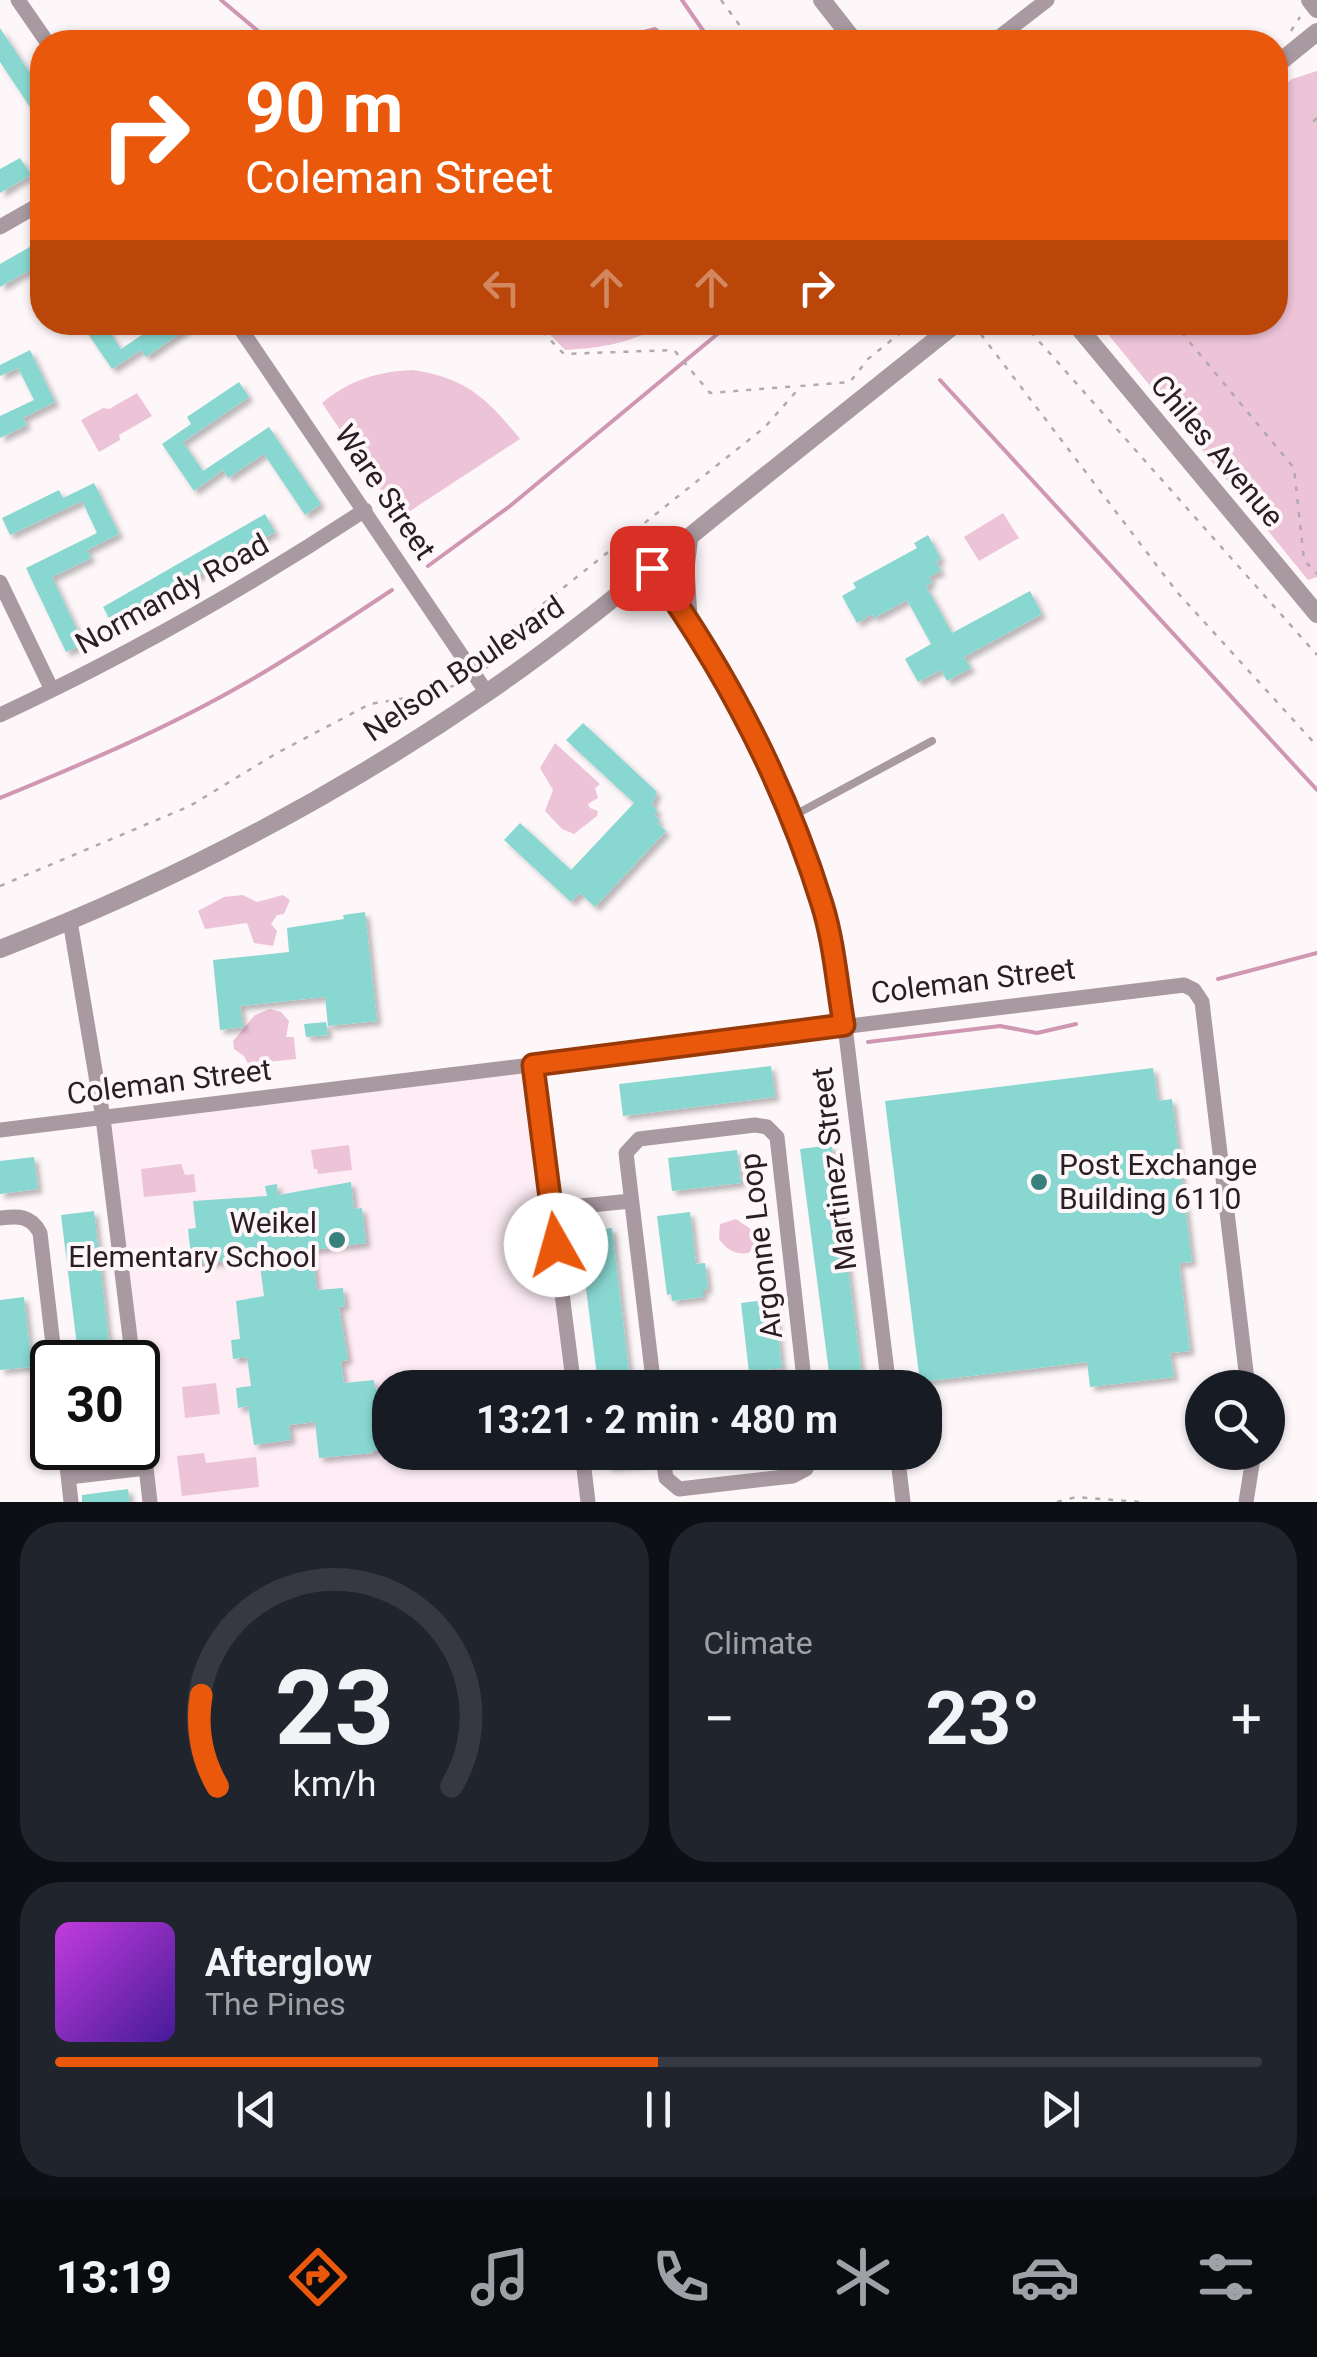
<!DOCTYPE html>
<html lang="en">
<head>
<meta charset="utf-8">
<style>
  body { margin:0; font-family:Roboto,sans-serif; background:#20242c; color:#f1f3f6; height:100vh; display:flex; flex-direction:column; font-size:38px; white-space:nowrap }
  * { box-sizing:border-box; margin:0 }
  p { font-size:32px; color:#9ea1a6 }
  .icon { flex:none; width:55px; height:55px; fill:none; stroke:currentColor; stroke-width:2; stroke-linecap:round; stroke-linejoin:round }
  .map { position:relative; height:1502px; overflow:hidden }
  .details { display:flex; flex-direction:column; gap:20px; padding:20px; background:#0d0f14; flex:1 }
  .details>* { flex:none }
  .hud { position:absolute; left:30px; top:30px; width:1258px; height:305px; border-radius:40px; box-shadow:0 2px 8px #0004; background:#ea580c; color:#fff; overflow:hidden }
  .controls { position:absolute; left:1185px; top:1370px; display:grid; gap:20px }
  .controls a { display:grid; place-items:center; width:100px; height:100px; border-radius:50%; background:#171b24; box-shadow:0 2px 8px #0004; font-size:50px }
  .speed { position:absolute; left:30px; top:1340px; display:flex; gap:20px; font-size:50px; font-weight:700; text-align:center }
  .speed>* { display:grid; place-content:center; width:130px; height:130px; border-radius:50%; background:#171b24; box-shadow:0 2px 8px #0004; line-height:1 }
  .speed .limit { border:5px solid #111; border-radius:15px; background:#fff; color:#111 }
  .pin { position:absolute; display:grid; place-items:center; width:85px; height:85px; color:#fff; margin:-42px; border-radius:20px; box-shadow:0 5px 15px #0006 }
  .me { position:absolute; width:110px; margin:-55px; rotate:353deg; stroke-linejoin:round; filter:drop-shadow(0 0 8px #0008) }
  .turn { display:flex; align-items:center; gap:35px; height:210px; padding:0 50px; font-size:45px }
  .turn .icon { width:130px; height:130px; stroke-width:2.5 }
  .turn b { display:block; font-size:70px; line-height:85px }
  .lanes { display:flex; align-items:center; height:95px; padding:0 50px; background:#0003; justify-content:center; gap:50px; direction:ltr }
  .lanes .off { opacity:.35 }
  .big { font-size:75px; font-weight:700; line-height:1.1 }
  .details .tile { flex:1; display:flex; flex-direction:column; justify-content:center; gap:15px; min-width:0; padding:0 35px; border-radius:40px; background:#20242c }
  .details .dial { align-items:center; gap:0 }
  .dial svg { height:260px; overflow:visible; fill:none; stroke:#363941; stroke-width:7; stroke-linecap:round; text-anchor:middle }
  .dial text { fill:#f1f3f6; stroke:none }
  .song { display:flex; align-items:center; gap:30px }
  .cover { width:120px; height:120px; border-radius:15px; background:linear-gradient(135deg,hsl(290 70% 55%),hsl(260 70% 35%)) }
  .played { height:10px; border-radius:5px; background:linear-gradient(90deg,#ea580c 50%,#363941 50%) }
  .keys { display:flex; justify-content:space-around; direction:ltr }
  .heat { display:flex; justify-content:space-between; align-items:center; font-size:55px; direction:ltr }
  .details .tiles { flex:1; display:grid; gap:20px; grid-template-columns:1fr 1fr }
  .tile:last-child { grid-column:span 2 }
  .trip { position:absolute; left:372px; top:1370px; width:570px; height:100px; border-radius:40px; background:#171b24; box-shadow:0 2px 8px #0004; font-weight:700; line-height:100px; text-align:center }
  .tab-bar { display:flex; height:160px; justify-content:space-around; align-items:center; background:#090b0e; color:#9ea1a6 }
  .tab-bar .icon { width:70px; height:70px }
  .tab-bar .active { color:#ea580c }
  .tab-bar b { font-size:45px; color:#f1f3f6 }
  .map>svg:first-child { display:block }
</style>
</head>
<body>
<div class="map">
<svg width="1317" height="1502" viewBox="0 0 1317 1502">
  <defs>
    <filter id="shadow"><feDropShadow dx="4.5" dy="4.5" stdDeviation="2.5" flood-color="#0004"/></filter>
  </defs>
  <rect width="100%" height="100%" fill="#fef7fa"/>
  <path fill="#feedf5" d="M533,1065L573,1387L390,1388V1452L581,1453L588,1502H150L138,1397V1362L103,1118Z"/>
  <path fill="#edc3d7" d="M1317,71V577L1308,580L1099,323L1275,322V92L1292,79Z
    M539,323H664C634,343 601,348 565,350Z
    M412,370C465,377 488,399 520,439L407,513L395,511L322,403C350,380 376,372 412,370Z
    M137,393L152,416L119,435L120,440L99,452L81,420L103,408L109,409Z
    M1003,513L1019,538L979,561L964,537Z
    M555,743L600,784L595,788L598,798L588,804L590,808L598,811L597,816L574,834L562,829L545,811L553,790L540,768Z
    M243,895L257,902L283,895L290,900L284,914L277,915L271,924L277,931L273,946L254,943L247,923L205,929L198,911L224,897Z
    M270,1009L281,1012L289,1021L286,1037H294L296,1059L248,1064L244,1056L234,1049L233,1041L255,1015Z
    M349,1145L352,1170L318,1174L317,1169H314L311,1150Z
    M181,1164L185,1175L194,1174L196,1192L144,1197L141,1169Z
    M736,1219L752,1230L755,1245L749,1253C735,1255 727,1250 719,1239L720,1224Z
    M216,1383L220,1414L185,1418L182,1387Z
    M204,1453L206,1463L256,1457L259,1487L182,1496L177,1456Z"/>
  <g fill="none" stroke-linecap="round" stroke-linejoin="round">
    <path stroke="#d097b3" stroke-width="4" d="M221,0L271,42
      M682,0L711,42
      M608,42L655,29L670,42
      M891,322L895,326
      M940,380L1317,790
      M428,566L510,506L732,322
      M0,798C85,763 170,727 249,681C298,653 345,621 392,590
      M1218,979L1317,953
      M868,1042L1000,1026L1037,1033L1076,1024"/>
  </g>
  <path fill="#89d7d1" filter="url(#shadow)" d="M0,28L42,91V125L0,62Z
    M20,158L31,175L0,193V169Z
    M42,240V263L0,287V264Z
    M80,322H103L121,349L161,322H197L146,357L141,350L112,369Z
    M30,350L55,402L23,418L27,425L0,438V416L34,400L18,368L0,376V365Z
    M239,382L249,397L183,442L203,471L269,427L321,504L305,515L264,454L228,478L223,470L194,491L162,444L191,424L187,417Z
    M94,483L119,534L87,550L91,558L52,577L84,644L66,652L26,568L97,533L82,501L10,535L2,518L59,490L63,498Z
    M265,514L275,532L112,624L103,607Z
    M928,535L941,559L936,562L941,571L929,577L932,582L926,586L952,633L1030,591L1042,614L964,657L971,668L947,681L941,670L918,682L905,659L931,644L907,600L874,618L872,614L857,623L842,596L856,588L853,583L917,548L914,543Z
    M583,723L657,792L652,805L658,811L654,815L660,820L657,823L666,831L595,907L580,893L571,902L504,840L520,823L571,870L634,803L566,740Z
    M365,912L377,1021L328,1026L325,997L240,1006L243,1027L220,1030L213,960L289,952L287,928L344,919L343,915Z
    M326,1022L328,1035L306,1037L304,1024Z
    M771,1066L775,1097L623,1116L619,1084Z
    M1153,1068L1158,1101L1172,1099L1192,1262L1179,1263L1190,1351L1170,1353L1174,1377L1090,1387L1087,1362L920,1382L885,1101Z
    M832,1145L862,1376L830,1380L800,1149Z
    M737,1150L741,1183L672,1191L668,1158Z
    M34,1157L38,1189L0,1194V1161Z
    M351,1182L354,1209L362,1208L366,1243L312,1250L317,1290L343,1288L345,1306L339,1307L348,1360L341,1361L344,1383L374,1380L375,1389L390,1387V1449L372,1451L373,1453L319,1458L315,1422L289,1425L291,1440L254,1445L248,1406L238,1408L236,1388L251,1386L247,1357L233,1359L231,1340L240,1339L236,1301L264,1296L259,1258L192,1264L188,1229L196,1228L193,1201L267,1196L265,1186L277,1184L278,1195Z
    M94,1211L104,1299L111,1362H79L61,1215Z
    M690,1212L696,1264L705,1263L708,1289L703,1290V1297L672,1301L671,1294L667,1295L657,1216Z
    M612,1228L630,1380L598,1384L579,1232Z
    M24,1297L32,1367L0,1370V1300Z
    M774,1299L782,1368L749,1372L741,1303Z
    M606,1452H639L640,1463L608,1467Z
    M128,1489L130,1502H82V1495Z"/>
  <g fill="none" stroke-linecap="round" stroke-linejoin="round">
    <path stroke="#b2a9ad" stroke-width="2.5" stroke-dasharray="5 8" stroke-linecap="butt" d="M721,0L752,42
      M1291,31L1300,17
      M1317,118L1314,121L1317,124
      M533,322L564,354L674,350L710,393L798,386
      M1022,322L1317,655
      M1173,322L1294,468L1304,560L1317,574
      M973,324L1177,592L1317,746
      M486,668L492,664L494,643L765,427L801,386L850,382L868,359L914,322
      M0,886L190,806L277,753L370,704L419,696L463,683
      M1057,1502L1076,1497L1139,1502"/>
    <path stroke="#a99aa1" stroke-width="8" d="M791,817L932,741"/>
    <path stroke="#a99aa1" stroke-width="15" d="M18,0L47,42
      M993,42L1047,0
      M0,227L42,203
      M236,322L487,693
      M652,568C726,671 787,782 822,905C840,968 846,1036 854,1101C865,1196 877,1292 889,1388
      M0,582L52,690
      M690,618L687,568L691,536
      M0,715C127,656 248,587 365,510
      M70,921L103,1118L133,1362
      M533,1065L574,1388
      M0,1130L1184,985L1194,990L1202,1002L1248,1388
      M551,1209L631,1201
      M0,1218C18,1216 31,1215 40,1233L55,1362
      M654,1388L626,1153L639,1139L755,1125L767,1127L777,1137L805,1388
      M138,1397L150,1502
      M65,1448L71,1502
      M582,1452L588,1502
      M662,1452L666,1478L679,1489L793,1476L806,1469L813,1452
      M897,1452L903,1502
      M69,1477L146,1468
      M1246,1502L1254,1452"/>
    <path stroke="#a99aa1" stroke-width="18" d="M822,0L855,42
      M1310,0L1317,9
      M1275,66L1317,32
      M1074,322L1317,614
      M0,949C171,883 337,796 488,692C567,638 641,576 715,516C796,451 877,387 958,322"/>
  </g>
  <g fill="none" stroke-linecap="round" stroke-linejoin="round">
    <g stroke="#983908" stroke-width="25">
      <path id="route" d="M556,1245L533,1065L844,1025C837,985 834,942 822,904C784,781 726,671 652,568"/>
    </g>
    <use href="#route" stroke="#ea580c" stroke-width="18"/>
  </g>
  <g fill="#37807c" stroke="#fef7fa" stroke-width="4">
    <circle cx="1039" cy="1182" r="10"/>
    <circle cx="337" cy="1240" r="10"/>
  </g>
  <g text-anchor="middle" stroke-width="8" stroke-linejoin="round" paint-order="stroke">
    <g font-size="30" fill="#2a1d23" stroke="#fef7fa">
      <text transform="translate(1217 451) rotate(50)" y="10">Chiles Avenue</text>
      <text transform="translate(385 492) rotate(56)" y="10">Ware Street</text>
      <text transform="translate(172 594) rotate(-29)" y="10">Normandy Road</text>
      <text transform="translate(464 669) rotate(-34)" y="10">Nelson Boulevard</text>
      <text transform="translate(973 981) rotate(-7)" y="10">Coleman Street</text>
      <text transform="translate(169 1082) rotate(-7)" y="10">Coleman Street</text>
      <text transform="translate(834 1169) rotate(-97)" y="10">Martinez Street</text>
      <text transform="translate(761 1246) rotate(-97)" y="10">Argonne Loop</text>
    </g>
    <g font-size="30" fill="#2a1d23" stroke="#fef7fa" text-anchor="start">
      <text x="1059" y="1175">Post Exchange<tspan x="1059" dy="34">Building 6110</tspan></text>
      <text x="317" y="1233" text-anchor="end">Weikel<tspan x="317" dy="34">Elementary School</tspan></text>
    </g>
  </g>
</svg>
<div class="controls">
<a><svg class="icon" aria-label="search" viewBox="0 0 24 24"><circle cx="10" cy="10" r="6"/><path d="M15 15l6 6"/></svg></a>
</div>
<div class="speed"><div class="limit">30</div></div>
<div class="pin" style="left:652px;top:568px;background:#d93025"><svg class="icon" aria-label="arrive" viewBox="0 0 24 24"><path d="M6 21V4h12l-3 4 3 4H6"/></svg></div>
<svg class="me" style="left:556px;top:1245px" viewBox="-20 -20 40 40"><circle r="19" fill="#fff"/><path d="M0-13L10 11 0 6-10 11z" fill="#ea580c"/></svg>
<div class="trip">13:21 · 2 min · 480 m</div>
<div class="hud">
<div class="turn"><svg class="icon" aria-label="right" viewBox="0 0 24 24"><path d="M7 20v-9h11M14 6l5 5-5 5"/></svg><div><b>90 m</b>Coleman Street</div></div>
<div class="lanes"><svg class="icon off" aria-label="left" viewBox="0 0 24 24"><path d="M17 20v-9H6M10 6l-5 5 5 5"/></svg><svg class="icon off" aria-label="ahead" viewBox="0 0 24 24"><path d="M12 20V5M6 11l6-6 6 6"/></svg><svg class="icon off" aria-label="ahead" viewBox="0 0 24 24"><path d="M12 20V5M6 11l6-6 6 6"/></svg><svg class="icon" aria-label="right" viewBox="0 0 24 24"><path d="M7 20v-9h11M14 6l5 5-5 5"/></svg></div>
</div>
</div>
<section class="details">
<div class="tiles">
<div class="tile dial"><svg viewBox="0 0 100 80">
<path d="M14 69A42 42 0 1 1 86 69"/>
<path d="M14 69A42 42 0 0 1 9 41" stroke="#ea580c"/>
<text x="50" y="56" font-size="32" font-weight="700">23</text>
<text x="50" y="72" font-size="11">km/h</text>
</svg></div>
<div class="tile"><p>Climate</p>
<div class="heat"><a>−</a><b class="big">23°</b><a>+</a></div>
</div>
<div class="tile">
<div class="song"><i class="cover"></i><div><b>Afterglow</b><p>The Pines</p></div></div>
<div class="played"></div>
<div class="keys"><svg class="icon" aria-label="previous" viewBox="0 0 24 24"><path d="M18 5L8 12l10 7zM5 5v14"/></svg><svg class="icon" aria-label="pause" viewBox="0 0 24 24"><path d="M8 5v14M16 5v14"/></svg><svg class="icon" aria-label="next" viewBox="0 0 24 24"><path d="M6 5l10 7-10 7zM19 5v14"/></svg></div>
</div>
</div>
</section>
<nav class="tab-bar">
<b>13:19</b>
<svg class="icon active" aria-label="directions" viewBox="0 0 24 24"><path d="M12 3l9 9-9 9-9-9zM9 14v-3h6M13 9l2 2-2 2"/></svg>
<svg class="icon" aria-label="music" viewBox="0 0 24 24"><path d="M9 18V5l10-2v13"/><circle cx="6" cy="18" r="3"/><circle cx="16" cy="16" r="3"/></svg>
<svg class="icon" aria-label="phone" viewBox="0 0 24 24"><path d="M5 4h4l2 5-3 2q2 4 5 5l2-3 5 2v4C11 20 4 13 5 4z"/></svg>
<svg class="icon" aria-label="climate" viewBox="0 0 24 24"><path d="M12 3v18M4 7l16 10M4 17L20 7"/></svg>
<svg class="icon" aria-label="car" viewBox="0 0 24 24"><path d="M5 17H2v-5l4-1 3-4h7l3 4 3 1v5h-3M9 17h6M6 11h13"/><circle cx="7" cy="17" r="2"/><circle cx="17" cy="17" r="2"/></svg>
<svg class="icon" aria-label="filters" viewBox="0 0 24 24"><path d="M4 7h16M4 17h16"/><circle cx="9" cy="7" r="2"/><circle cx="15" cy="17" r="2"/></svg>
</nav>
</body>
</html>
